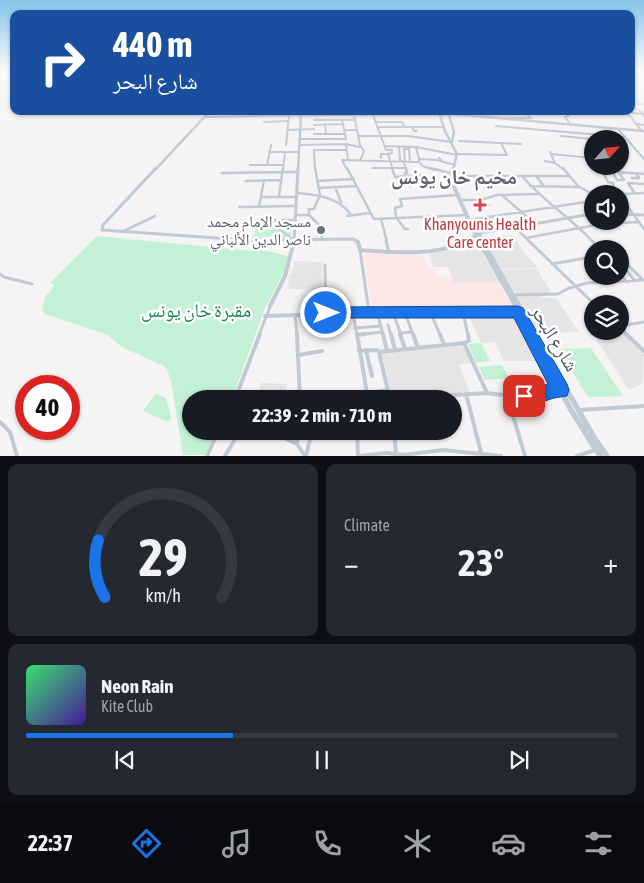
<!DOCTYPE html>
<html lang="en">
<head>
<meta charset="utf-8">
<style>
  body { margin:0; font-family:"Asap Condensed","Noto Naskh Arabic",sans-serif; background:#242831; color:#f1f3f6; height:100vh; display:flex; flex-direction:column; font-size:19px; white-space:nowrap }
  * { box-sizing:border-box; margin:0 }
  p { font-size:16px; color:#9ea1a6 }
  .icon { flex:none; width:28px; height:28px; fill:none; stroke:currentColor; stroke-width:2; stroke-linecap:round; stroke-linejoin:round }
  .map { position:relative; height:456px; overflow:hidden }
  .side { display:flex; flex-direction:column; gap:8px; padding:8px; background:#0d0f14; flex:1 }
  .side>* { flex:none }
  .banner { position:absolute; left:10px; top:10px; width:625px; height:105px; border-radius:10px; box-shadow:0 1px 4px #0004; background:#1a4fa0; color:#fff; overflow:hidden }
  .needle { width:32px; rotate:63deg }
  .buttons { position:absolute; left:584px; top:130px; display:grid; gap:10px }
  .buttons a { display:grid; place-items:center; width:45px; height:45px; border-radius:50%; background:#171b24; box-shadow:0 1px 4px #0004; font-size:25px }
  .speed { position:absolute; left:15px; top:375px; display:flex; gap:10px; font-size:25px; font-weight:700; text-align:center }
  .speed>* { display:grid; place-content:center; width:65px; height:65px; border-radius:50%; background:#171b24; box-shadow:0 1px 4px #0004; line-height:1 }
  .speed .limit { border:8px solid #d22; background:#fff; color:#111 }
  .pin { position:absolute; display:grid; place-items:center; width:42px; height:42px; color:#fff; margin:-21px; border-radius:10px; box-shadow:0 2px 8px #0006 }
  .me { position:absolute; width:55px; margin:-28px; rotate:90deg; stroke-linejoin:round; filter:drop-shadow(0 0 4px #0008) }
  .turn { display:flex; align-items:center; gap:18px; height:105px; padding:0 20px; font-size:22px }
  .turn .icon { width:65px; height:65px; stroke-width:2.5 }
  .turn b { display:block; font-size:35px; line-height:42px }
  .big { font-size:38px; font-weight:700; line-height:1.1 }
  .side .card { flex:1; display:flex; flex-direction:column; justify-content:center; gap:8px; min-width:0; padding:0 18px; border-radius:10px; background:#242831 }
  .side .dial { align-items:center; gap:0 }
  .dial svg { height:130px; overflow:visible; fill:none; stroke:#363941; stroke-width:7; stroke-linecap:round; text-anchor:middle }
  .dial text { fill:#f1f3f6; stroke:none }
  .song { display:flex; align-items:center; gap:15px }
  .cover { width:60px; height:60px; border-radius:8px; background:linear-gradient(135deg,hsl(140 70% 55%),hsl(260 70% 35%)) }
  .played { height:5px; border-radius:2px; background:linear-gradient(90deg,#1a73e8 35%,#363941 35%) }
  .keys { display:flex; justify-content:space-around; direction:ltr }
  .heat { display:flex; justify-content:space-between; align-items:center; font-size:28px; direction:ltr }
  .side .tiles { flex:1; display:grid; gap:8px; grid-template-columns:1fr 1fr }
  .card:last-child { grid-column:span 2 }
  .trip { position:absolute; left:182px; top:390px; width:280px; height:50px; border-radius:25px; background:#171b24; box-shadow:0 1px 4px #0004; font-weight:700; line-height:50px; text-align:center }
  .dock { display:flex; height:80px; justify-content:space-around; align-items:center; background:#090b0e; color:#9ea1a6 }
  .dock .icon { width:35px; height:35px }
  .dock .current { color:#1a73e8 }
  .dock b { font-size:22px; color:#f1f3f6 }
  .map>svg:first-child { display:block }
</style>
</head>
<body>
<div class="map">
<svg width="644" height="456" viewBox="0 0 644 456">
  <rect width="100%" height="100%" fill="#f5f3f3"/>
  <path fill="#e6e4e5" d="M512,235L523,251L538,268L500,269L481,237Z
    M474,239L499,282L454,283L448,267H433L428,252Z
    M295,261L322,262L323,289H288L289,275L292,274Z
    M537,269L552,294H516L501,270Z
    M538,295L544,298H556L579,332L535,334L514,296Z
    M469,316H516L541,361H504L495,342L481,343Z
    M586,323H592V331H620V330L644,353L643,383L629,390Z
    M464,345L473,363L459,365L470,392L445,394L446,399H393L382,353Z
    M261,383L287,384L285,399H257Z"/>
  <path fill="#fce8e6" d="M365,252L423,255L428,268L435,269L438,277L451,275L454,283L499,282L515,313L468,315L466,310L372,311L363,254Z"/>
  <path fill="#c3f1d5" d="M258,221H292L290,224L291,235L287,238H253Z
    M97,236L253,251L259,249L288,256L285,269L265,308L232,399H191V431H235L231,438L212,439L205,455H183L171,381L166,367L122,347L108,335L45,314L42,309L45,297L55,285L50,283Z
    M481,343L490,361L476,363L468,344Z
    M591,348L623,396L588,397L558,349Z
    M502,365L509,378L485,380L479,367Z
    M156,394L166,398L171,418L168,422L143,411Z"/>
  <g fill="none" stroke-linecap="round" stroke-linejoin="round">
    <path stroke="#c1cad2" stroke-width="2" d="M269,223L292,238"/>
    <path stroke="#c1cad2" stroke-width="1" d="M631,104H644
      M638,109L642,114
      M522,111L525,114
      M570,111V114
      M621,111L626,114
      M632,113L639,114"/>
    <path stroke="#c1cad2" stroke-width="2" d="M570,112V115L565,117L571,125
      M623,112L630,116L641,130
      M641,112L644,116
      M632,113L644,114
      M354,115L360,145L364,151L360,161
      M373,115L386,150H392V153L388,154L393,170
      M205,117L301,115
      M507,118H531L524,112
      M314,120H355
      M342,120L346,139
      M264,122L287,121
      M375,122H402L404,125
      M325,124L326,134
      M636,124L644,125
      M314,125L343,124
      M496,126L624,137
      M377,127H443
      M412,127L414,131H417
      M618,129L644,159
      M287,130L314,129
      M344,130H357
      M314,134H345
      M358,136H408L451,142
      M561,136L592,139
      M300,139H346
      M459,141L521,144
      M346,144L348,160
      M286,145L289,116
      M300,145L346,144L360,147V145
      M385,146L416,147L457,155
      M399,147L400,160L404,162L406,170
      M416,147L419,159
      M409,148L410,162
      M269,152H299
      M550,152L555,163
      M457,154L507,155L501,143
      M551,154L592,158
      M381,158V154H387
      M439,158L443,162
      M545,161L555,163L564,170
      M405,162L404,149H409
      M419,162V159L437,160L455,165
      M250,165H282
      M267,165L271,145
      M600,166L602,170
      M609,166L611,170
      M372,168H405
      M283,170L285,152
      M315,170L314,150H346
      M347,170L342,160L419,162L423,166L434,170"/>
    <path stroke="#c1cad2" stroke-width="2.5" d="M315,168L320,195L314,209H309V215L321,227L322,239
      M347,168L374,219L467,215
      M392,168L395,177L420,175
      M406,168L407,173H405L410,186
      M430,168L462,176H569
      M563,168L578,186L592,194
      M601,168L608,182L613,183L614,188L625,194
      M610,168L617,180H624L616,168
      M618,172L644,174
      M222,173L298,172
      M522,176C543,201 571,218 593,242
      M537,177L544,186
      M632,178H639L636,174
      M246,181L281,180
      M317,181L354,179
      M628,183L644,184
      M628,183L634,192
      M530,186L578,187
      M335,187L341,202
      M319,188L357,186
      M603,191L614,194
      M297,193C317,195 339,197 351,215
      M644,193L625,194L627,200H623L644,229
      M279,196L283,168
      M503,196L535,224
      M261,197H297
      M459,200H480L497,195L537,194
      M239,207L296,206
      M259,207L264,180
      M295,215H309
      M347,216L370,213
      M381,219L387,242
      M260,220H295
      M469,220L592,201
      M516,228L530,242
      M408,229H405L396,217L395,208L402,206L400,199L457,195
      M124,231L155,216
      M526,238L601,224L639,222"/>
    <path stroke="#c1cad2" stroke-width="3" d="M386,241L389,252
      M529,241L594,304
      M592,241L600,249
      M360,250L369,312
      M620,257L643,280
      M552,264L592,257
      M325,265L326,313
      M627,265L623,266L635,281
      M0,274L4,277L32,284
      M620,274L627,282
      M513,295L558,294L569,288L587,283L644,280
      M430,311L440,335
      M377,312L383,335
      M393,312L401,335
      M405,312L413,335
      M463,313L468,335
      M353,314L357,335
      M295,316L297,335
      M388,325L391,335
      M620,326L644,322
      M355,328L381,326
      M620,328L628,335
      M401,333L412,332
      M259,335L270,307
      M357,335L382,332"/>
    <path stroke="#c1cad2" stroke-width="4" d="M297,334L300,399
      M357,334L368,399
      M383,334L387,351
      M391,334L395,350
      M400,334L405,349
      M413,334L418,348
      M440,334L444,345
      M626,334L644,351
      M357,335L365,334
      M464,343L487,393C513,397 534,398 559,390
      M366,350L372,376
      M359,351L377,350L379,352L464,343L469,341L468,334
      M379,352L390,399
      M299,355L322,351
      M466,394L482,456
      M507,396L525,456
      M336,398L388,390
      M235,399L260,334
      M448,399L452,395L487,393
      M580,410L644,406
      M0,422L10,432L17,456
      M270,431L297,444L305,456
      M357,431L358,456
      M394,431L396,454
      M297,444L298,431
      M207,456L218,431
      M225,456L240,431
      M306,456L312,431
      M359,456L387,453L403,455L443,450L501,456
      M577,456L595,450"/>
    <path stroke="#c1cad2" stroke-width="2" d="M208,114L210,111"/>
    <path stroke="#c1cad2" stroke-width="2.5" d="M155,170L209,112
      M298,170L301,115L453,114L644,131"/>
    <path stroke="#c1cad2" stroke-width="3" d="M156,168L103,225L102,230L231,239L245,242
      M620,214L644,215
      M480,233L592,214
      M253,242L257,240L353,239L358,242
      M294,242L298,168
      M464,242L475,236"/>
    <path stroke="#c1cad2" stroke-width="4" d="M239,241L250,243L256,241
      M356,241L358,242L360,250C394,252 434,257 466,241
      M270,306L285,276L294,241
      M265,316L430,311L518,312"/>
    <path stroke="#c1cbd6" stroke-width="2" d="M439,111L440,114
      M448,111L449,114"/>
    <path stroke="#c1cbd6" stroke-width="2.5" d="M439,112L445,131L457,154L453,170
      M448,112L454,132L452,142"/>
    <path stroke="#c1cbd6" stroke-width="4" d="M454,168L451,180L474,232
      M474,232H478L480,234L476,235Z
      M475,234L479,242
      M479,235L483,242"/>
    <path stroke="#c1cbd6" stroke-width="4.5" d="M479,241L532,335
      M482,241L536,335"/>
    <path stroke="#c1cbd6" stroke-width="5.5" d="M531,334L571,410L600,456
      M535,334L595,439L607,456"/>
  </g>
  <linearGradient id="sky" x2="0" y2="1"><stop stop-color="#85c3ea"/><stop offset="0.53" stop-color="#fafafa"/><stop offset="1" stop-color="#fafafa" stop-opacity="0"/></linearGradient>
  <rect width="644" height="133" fill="url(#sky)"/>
  <path fill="#1a73e8" stroke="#114b97" d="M518,306L523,308L567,384L569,390L567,396C562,397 559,397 554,398C541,402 531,407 517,402L515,396L517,390C528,386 538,388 548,384L514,318H326L321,317L319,313L321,309L326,307Z"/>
  <path fill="#e0444e" stroke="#fff" stroke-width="2" d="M477.5 197.5h5v5h5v5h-5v5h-5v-5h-5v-5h5z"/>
  <circle fill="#6b7280" stroke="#fff" stroke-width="2" cx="321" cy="230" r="5"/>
  <g text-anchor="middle" stroke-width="5" stroke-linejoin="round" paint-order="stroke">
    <g font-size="16" fill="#5b616d" stroke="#fff" text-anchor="end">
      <text x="311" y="227">مسجد الإمام محمد<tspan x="311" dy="18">ناصر الدين الألباني</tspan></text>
    </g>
    <g font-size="16" fill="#be3a42" stroke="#fff">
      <text x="480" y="230">Khanyounis Health<tspan x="480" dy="18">Care center</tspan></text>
    </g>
    <g font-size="19" fill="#17864f" stroke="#fff">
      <text x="196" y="317">مقبرة خان يونس</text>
    </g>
    <g font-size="19" fill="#4a5661" stroke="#fff">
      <text transform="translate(555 338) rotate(59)" y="7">شارع البحر</text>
    </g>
    <g font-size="21" font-weight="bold" fill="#5f6368" stroke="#fff">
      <text x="454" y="184">مخيم خان يونس</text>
    </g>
  </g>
</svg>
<div class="buttons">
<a><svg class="needle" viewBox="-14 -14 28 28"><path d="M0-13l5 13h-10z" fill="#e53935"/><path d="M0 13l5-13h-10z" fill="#9ea1a6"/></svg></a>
<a><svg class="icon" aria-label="sound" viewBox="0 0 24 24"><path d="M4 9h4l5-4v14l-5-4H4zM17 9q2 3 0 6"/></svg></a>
<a><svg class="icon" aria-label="search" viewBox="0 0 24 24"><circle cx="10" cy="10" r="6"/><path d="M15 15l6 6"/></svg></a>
<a><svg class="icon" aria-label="layers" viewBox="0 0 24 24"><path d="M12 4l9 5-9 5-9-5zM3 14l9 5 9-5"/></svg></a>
</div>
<div class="speed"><div class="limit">40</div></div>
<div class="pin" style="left:524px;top:396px;background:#d93025"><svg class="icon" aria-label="arrive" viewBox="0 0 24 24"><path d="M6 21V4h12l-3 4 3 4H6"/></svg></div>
<svg class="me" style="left:326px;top:313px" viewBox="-20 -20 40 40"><circle r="17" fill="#1a73e8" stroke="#fff" stroke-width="3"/><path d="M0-11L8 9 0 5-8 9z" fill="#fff"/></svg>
<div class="trip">22:39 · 2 min · 710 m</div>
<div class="banner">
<div class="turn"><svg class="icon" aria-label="right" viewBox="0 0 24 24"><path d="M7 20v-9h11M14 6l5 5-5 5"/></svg><div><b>440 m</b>شارع البحر</div></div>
</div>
</div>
<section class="side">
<div class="tiles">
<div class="card dial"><svg viewBox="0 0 100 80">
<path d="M14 69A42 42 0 1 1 86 69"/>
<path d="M14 69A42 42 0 0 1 10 34" stroke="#1a73e8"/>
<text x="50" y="56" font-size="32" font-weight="700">29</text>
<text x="50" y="72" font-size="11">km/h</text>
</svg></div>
<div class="card"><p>Climate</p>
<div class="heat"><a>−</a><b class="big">23°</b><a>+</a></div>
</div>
<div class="card">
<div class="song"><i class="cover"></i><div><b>Neon Rain</b><p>Kite Club</p></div></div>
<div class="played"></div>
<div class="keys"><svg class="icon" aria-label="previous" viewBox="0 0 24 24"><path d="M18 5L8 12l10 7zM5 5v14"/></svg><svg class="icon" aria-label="pause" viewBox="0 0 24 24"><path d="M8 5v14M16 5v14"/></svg><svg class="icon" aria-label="next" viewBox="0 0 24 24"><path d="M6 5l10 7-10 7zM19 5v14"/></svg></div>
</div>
</div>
</section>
<nav class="dock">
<b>22:37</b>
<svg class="icon current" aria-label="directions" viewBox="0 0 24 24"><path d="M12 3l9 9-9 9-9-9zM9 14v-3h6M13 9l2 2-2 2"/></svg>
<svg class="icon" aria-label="music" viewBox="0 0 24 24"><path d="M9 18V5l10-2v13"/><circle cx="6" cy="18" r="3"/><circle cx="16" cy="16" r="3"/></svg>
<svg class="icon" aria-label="phone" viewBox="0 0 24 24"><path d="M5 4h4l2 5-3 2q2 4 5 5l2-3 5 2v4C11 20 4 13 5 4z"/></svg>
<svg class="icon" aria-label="climate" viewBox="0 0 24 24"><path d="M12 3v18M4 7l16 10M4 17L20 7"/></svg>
<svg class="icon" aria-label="car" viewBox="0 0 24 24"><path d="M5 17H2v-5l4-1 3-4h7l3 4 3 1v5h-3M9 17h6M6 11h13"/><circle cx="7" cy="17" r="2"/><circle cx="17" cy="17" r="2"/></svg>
<svg class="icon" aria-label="filters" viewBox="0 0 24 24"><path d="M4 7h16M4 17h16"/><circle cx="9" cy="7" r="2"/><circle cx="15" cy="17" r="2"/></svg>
</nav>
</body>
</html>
